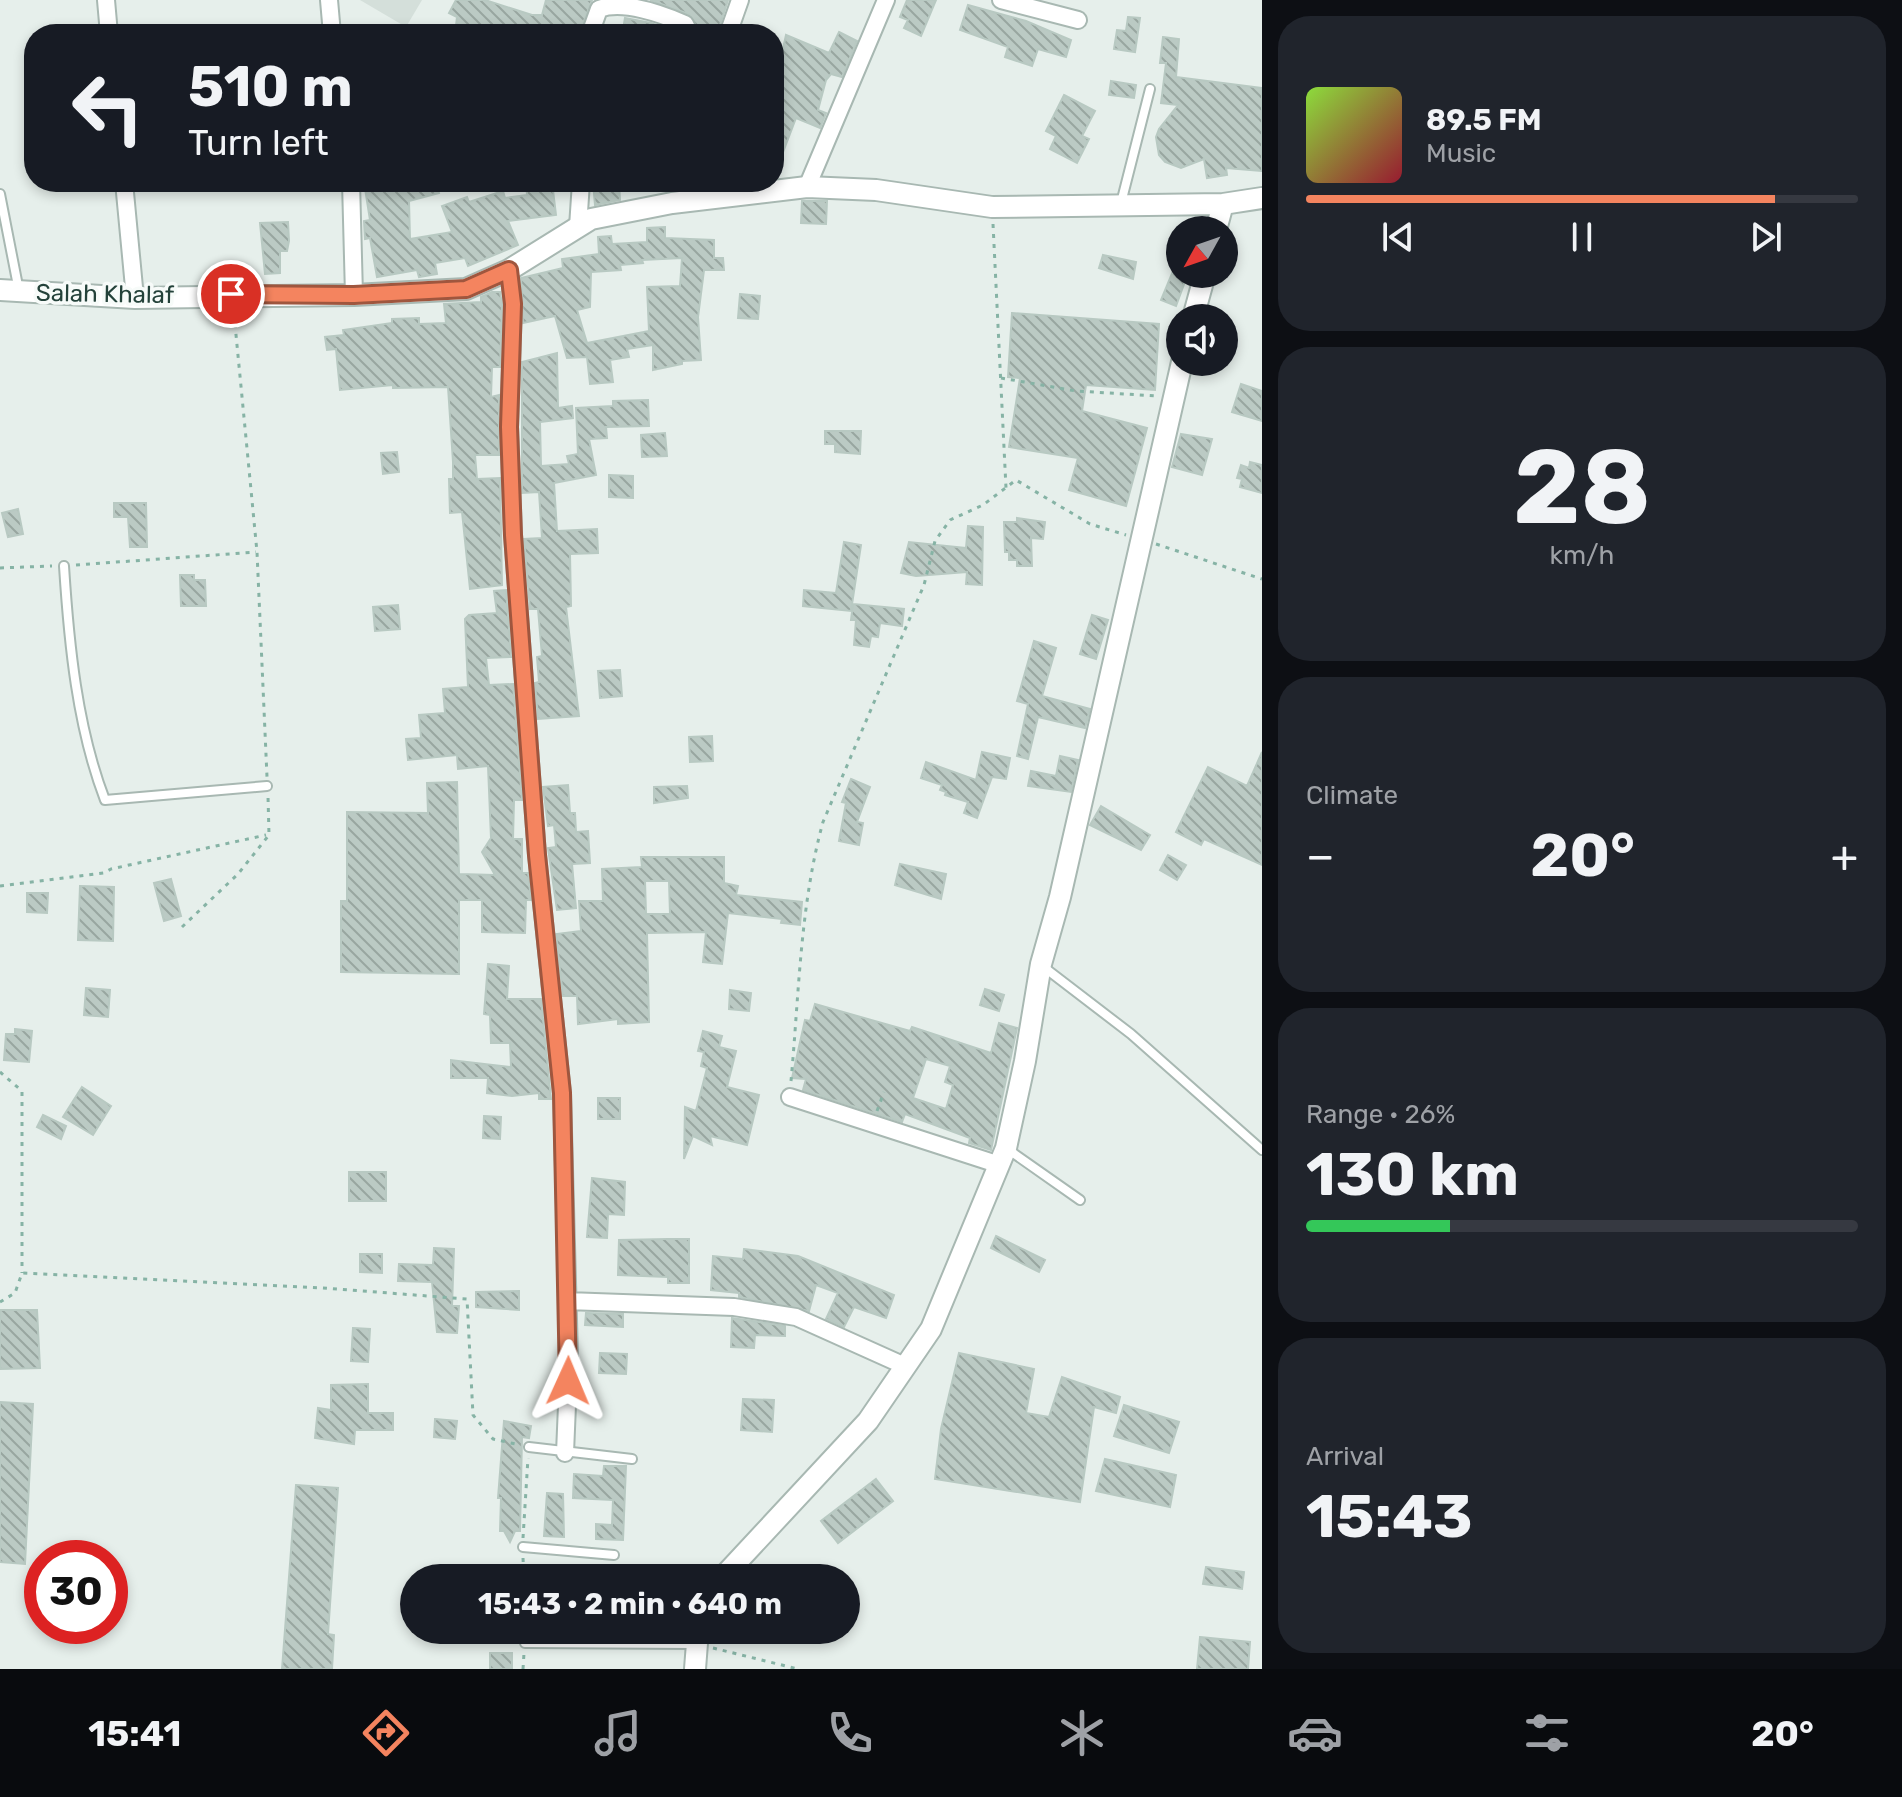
<!DOCTYPE html>
<html lang="en">
<head>
<meta charset="utf-8">
<style>
  body { margin:0; font-family:Rubik,sans-serif; background:#20242c; color:#f1f3f6; height:100vh; display:flex; flex-direction:column; font-size:30px; white-space:nowrap }
  * { box-sizing:border-box; margin:0 }
  p { font-size:26px; color:#9ea1a6 }
  .icon { flex:none; width:44px; height:44px; fill:none; stroke:currentColor; stroke-width:2; stroke-linecap:round; stroke-linejoin:round }
  .map { position:relative; flex:1; overflow:hidden }
  .details { display:flex; flex-direction:column; gap:16px; padding:16px; background:#0d0f14; width:640px }
  .details>* { flex:none }
  .guide { position:absolute; left:24px; top:24px; width:760px; height:168px; border-radius:32px; box-shadow:0 4px 12px #0003; background:#171b24; color:#f1f3f6; overflow:hidden }
  .needle { width:52px; rotate:230deg }
  .fabs { position:absolute; left:1166px; top:216px; display:grid; gap:16px }
  .fabs a { display:grid; place-items:center; width:72px; height:72px; border-radius:50%; background:#171b24; box-shadow:0 4px 12px #0003; font-size:40px }
  .speed { position:absolute; left:24px; top:1540px; display:flex; gap:16px; font-size:40px; font-weight:700; text-align:center }
  .speed>* { display:grid; place-content:center; width:104px; height:104px; border-radius:50%; background:#171b24; box-shadow:0 4px 12px #0003; line-height:1 }
  .speed .limit { border:12px solid #d22; background:#fff; color:#111 }
  .pin { position:absolute; display:grid; place-items:center; width:68px; height:68px; color:#fff; margin:-34px; border:4px solid #fff; border-radius:50%; box-shadow:0 2px 8px #0007 }
  .me { position:absolute; width:88px; margin:-44px; rotate:1deg; stroke-linejoin:round; filter:drop-shadow(0 0 6px #0008) }
  .turn { display:flex; align-items:center; gap:28px; height:168px; padding:0 32px; font-size:36px }
  .turn .icon { width:104px; height:104px; stroke-width:2.5 }
  .turn b { display:block; font-size:56px; line-height:68px }
  .big { font-size:60px; font-weight:700; line-height:1.1 }
  .details .tile { flex:1; display:flex; flex-direction:column; justify-content:center; gap:12px; min-width:0; padding:0 28px; border-radius:32px; background:#20242c }
  .details .dial { align-items:center; gap:0 }
  .dial b { font-size:104px; line-height:1 }
  .song { display:flex; align-items:center; gap:24px }
  .cover { width:96px; height:96px; border-radius:12px; background:linear-gradient(135deg,hsl(90 70% 55%),hsl(350 70% 35%)) }
  .played { height:8px; border-radius:4px; background:linear-gradient(90deg,#f4845f 85%,#363941 85%) }
  .keys { display:flex; justify-content:space-around; direction:ltr }
  .heat { display:flex; justify-content:space-between; align-items:center; font-size:44px; direction:ltr }
  .charge { height:12px; border-radius:6px; background:linear-gradient(90deg,#34c759 26%,#363941 0) }
  .trip { position:absolute; left:400px; top:1564px; width:460px; height:80px; border-radius:40px; background:#171b24; box-shadow:0 4px 12px #0003; font-weight:700; line-height:80px; text-align:center }
  .menu { display:flex; height:128px; justify-content:space-around; align-items:center; background:#090b0e; color:#9ea1a6 }
  .menu .icon { width:56px; height:56px }
  .menu .selected { color:#f4845f }
  .menu b { font-size:36px; color:#f1f3f6 }
  main { display:flex; flex:1; min-height:0 }
  .map>svg:first-child { display:block }
</style>
</head>
<body>
<main>
<div class="map">
<svg width="1262" height="1669" viewBox="0 0 1262 1669">
  <defs>
    <pattern id="building-back-hatch" width="6" height="6" patternUnits="userSpaceOnUse" patternTransform="scale(2)"><rect width="6" height="6" fill="#bbcac4"/><path d="M-1 5l2 2M0 0l6 6M5-1l2 2" fill="none" stroke="#98a6a0"/></pattern>
  </defs>
  <rect width="100%" height="100%" fill="#e6efeb"/>
  <path fill="#d4dfda" d="M360,0H422L406,27Z"/>
  <path fill="url(#building-back-hatch)" stroke="#b8c9c2" stroke-width="2" fill-rule="evenodd" d="M456,0H485L532,15H542L546,0H592L579,34H455L457,17L449,13Z
    M650,0H728L717,34H701L689,14Z
    M907,0H936L921,36L904,28L908,20L900,17Z
    M968,5L1026,21L1071,40L1066,57L1038,49L1032,66L1005,57L1008,47L960,30Z
    M1128,17L1140,18L1135,52L1114,49L1117,30L1126,31Z
    M625,18L651,23L678,34L623,29Z
    M839,32L857,41L842,77L831,74L826,80L818,110L826,113L820,128L796,118L774,176L776,56L781,58L786,35L829,53Z
    M1163,37L1179,39L1176,77L1262,88V171L1226,168L1227,175L1207,178L1204,159L1181,168L1165,162L1159,155L1156,137L1159,129L1178,105L1161,103L1166,63H1160Z
    M1111,81L1136,85L1134,98L1109,95Z
    M1064,95L1095,111L1082,136L1089,139L1077,163L1050,149L1056,136L1046,131Z
    M364,182H436L439,193L409,201L410,239L452,232L442,206L467,197L469,202L503,191L505,198L527,195L526,182H552L556,215L508,221L518,245L468,266L465,258L435,263L437,274L419,277L417,270L377,277L370,238L365,239L364,221L370,220Z
    M593,182H619L620,200L595,205Z
    M802,201H827L826,224L801,223Z
    M288,222L289,241L287,251H280V273L265,274L260,223Z
    M665,227V238L714,240V258H723L724,270H704L698,317L701,360L682,361V364L653,370V345L627,349L629,357L610,360L613,382L590,384L587,357L567,358L555,316L523,323L521,278L563,268L562,259L599,254L598,237L611,236L612,244L647,242V228ZM682,258L680,286L647,287L649,331L587,343L577,310L590,307L591,272L621,270L620,265L643,263L642,260Z
    M1103,255L1136,262L1133,279L1099,268Z
    M1173,271L1187,276L1176,306L1161,300Z
    M492,292H500L502,304L500,367H492L491,397L499,395V455H475L477,479L500,478L502,585L470,589L462,512L450,513L449,479H453V462L448,387L393,388V385L340,390L336,349L327,350L325,337L344,335L343,330L392,323V319L419,318V324L446,323L444,304L481,302V297Z
    M740,294L760,296L758,319L738,318Z
    M1012,313L1159,324L1155,390L1086,385L1082,411L1147,428L1126,506L1069,490L1078,458L1009,447L1020,378L1008,377Z
    M557,353L558,408L572,406L573,418L540,422L541,466L569,464L567,456L578,454L576,408L613,406V401L648,400L649,426L606,427L607,438L589,439L596,475L554,483L557,531L597,529L598,553L570,554L571,606L566,607L579,716L538,719L535,683L539,682L537,657L542,656L538,609H530L524,539L542,538L539,492L522,493V362Z
    M1241,384L1262,391V421L1232,412Z
    M825,431H861L860,454L835,452V444H825Z
    M665,433L667,456L642,457L641,435Z
    M1181,434L1212,439L1202,475L1172,467Z
    M397,452L399,472L383,474L381,453Z
    M1250,462L1262,465V493L1240,487L1242,479L1237,478L1241,465L1249,468Z
    M609,475L633,476V498L609,497Z
    M114,503H146L147,547H130L128,517H114Z
    M18,509L23,534L8,537L2,513Z
    M1017,518L1045,522L1043,539L1031,538L1032,566H1017V560H1009V552H1005L1004,522H1017Z
    M968,526L983,527L982,585L966,584L967,572L916,576L901,573L909,542L966,548Z
    M844,542L861,545L851,611L803,606L804,590L836,593Z
    M180,575H194V580H205L206,606H181Z
    M506,590L511,657L486,658L489,685L513,684L522,800H514L513,839H522V873H528L531,900H526L525,933L482,932V900H459V974L341,972V901H347V812L428,813L427,783L457,782L459,874L495,875L482,852L491,838L488,766L458,769L457,755L408,760L406,739L421,738L419,715L445,713L443,689L468,687L465,619L469,615L497,613L494,591Z
    M853,604L904,609L902,626L880,623L878,637L871,636L869,647L854,645L856,620H851Z
    M398,605L400,629L375,631L373,607Z
    M1092,615L1108,620L1096,659L1080,654Z
    M1034,641L1056,648L1042,696L1090,709L1085,728L1038,717L1028,759L1017,756L1028,704L1017,701Z
    M620,670L622,696L600,698L598,671Z
    M712,736L713,761L690,762L689,737Z
    M982,752L1010,758L1006,779L992,777L977,818L964,813L968,802L945,795L946,792L940,790L942,785L921,778L926,762L976,780Z
    M1262,752V865L1204,839L1201,845L1176,832L1208,767L1247,786Z
    M1060,756L1078,760L1071,792L1028,786L1031,771L1056,776Z
    M851,779L870,787L857,822L863,823L859,845L839,841L846,803L842,802Z
    M568,785L570,813H575L576,832L588,831L590,863L572,864L576,908L557,910L548,848L556,847L554,825L548,826L543,787Z
    M687,786L688,798L654,803V787Z
    M1101,806L1150,835L1141,850L1090,825Z
    M1168,855L1186,865L1177,880L1160,870Z
    M641,857H724V883L738,886L736,895L802,902L800,925L781,923L782,919L728,913L722,964L703,962L706,932L647,933L649,1022L618,1024V1019L578,1024L577,996H563L556,934L581,931L579,901H603L602,869L642,867ZM645,881H669L670,914H646Z
    M900,864L946,874L941,899L895,885Z
    M171,879L181,916L164,921L154,883Z
    M80,886L114,887L113,941L78,940Z
    M27,893H48L47,913L27,912Z
    M488,964L509,966L507,999H541L551,1099H539V1093L512,1096L487,1093L488,1078H451V1060L511,1067L510,1043H491L490,1015L484,1014Z
    M86,988L110,990L108,1017L84,1015Z
    M985,989L1004,995L999,1011L980,1005Z
    M730,990L751,993L749,1011L729,1009Z
    M815,1004L910,1031L912,1027L991,1053L999,1023L1017,1028L991,1150L969,1143L970,1138L905,1114L902,1122L803,1090L806,1079L792,1078L805,1020L810,1021ZM926,1059L950,1066L945,1082L953,1085L946,1109L913,1098Z
    M15,1029L32,1031L29,1062L4,1060L6,1034H15Z
    M703,1031L722,1036L719,1047L736,1051L727,1087L759,1095L747,1145L710,1136L712,1145L693,1136L684,1159L685,1107L696,1111L707,1068L701,1066L704,1052L698,1051Z
    M82,1087L111,1106L93,1135L63,1117Z
    M598,1098H620V1119H598Z
    M43,1115L66,1126L61,1139L37,1127Z
    M484,1116L501,1117L500,1139L483,1138Z
    M349,1172H386V1201H349Z
    M592,1178L625,1182L624,1215L608,1214L607,1238L587,1237Z
    M996,1236L1045,1260L1039,1272L991,1248Z
    M668,1239H689V1283H668V1277L618,1275L619,1240Z
    M434,1248L454,1249L452,1306H459L457,1333L437,1332L432,1282L398,1281L399,1264L433,1265Z
    M744,1249L798,1256L894,1295L886,1318L854,1307L844,1327L826,1319L838,1293L816,1285L809,1311L739,1297V1293L711,1290L713,1256L743,1259Z
    M360,1254H382V1273L360,1272Z
    M519,1291V1310L476,1307V1292Z
    M0,1310H37L40,1368L0,1369Z
    M586,1313L623,1314V1327L585,1325Z
    M732,1318L785,1326V1336L755,1335L754,1348L731,1347Z
    M353,1328L370,1329L368,1362L351,1361Z
    M600,1353L627,1354L626,1374L599,1373Z
    M959,1353L1034,1369L1026,1413L1049,1417L1062,1377L1120,1397L1116,1413L1094,1407L1080,1502L935,1479L941,1429Z
    M368,1384V1413H393V1430H355L354,1444L315,1438L318,1408L331,1410V1385Z
    M743,1399L774,1400L772,1432L741,1430Z
    M0,1402L33,1404L25,1564L0,1562Z
    M1124,1405L1179,1422L1169,1453L1114,1436Z
    M435,1419L457,1421L455,1439L434,1437Z
    M504,1421L531,1426L529,1438L522,1437L520,1531H515L510,1542L504,1531H500L501,1498H498Z
    M1105,1459L1176,1475L1170,1507L1096,1491Z
    M604,1466H626L623,1540L596,1539V1524L612,1525L613,1500L573,1498L574,1474L603,1476Z
    M876,1479L893,1501L838,1543L821,1521Z
    M296,1485L338,1488L328,1634L334,1635L332,1669H282Z
    M547,1493L563,1494L564,1537L544,1536Z
    M1206,1567L1244,1572L1242,1589L1203,1584Z
    M1200,1637L1250,1642L1248,1669H1197Z
    M490,1653H512V1669H490Z"/>
  <g fill="none" stroke-linecap="round" stroke-linejoin="round">
    <g stroke="#a8b8b2" stroke-width="12">
      <path id="service" d="M0,194L19,291
        M1121,203L1150,89
        M64,566C69,644 77,727 105,800L267,786
        M1041,965L1131,1034L1262,1150
        M1006,1148L1080,1200
        M529,1447L632,1459
        M523,1547L614,1555
        M525,1643L696,1644"/>
    </g>
    <g stroke="#a8b8b2" stroke-width="20">
      <path id="minor" d="M106,0L109,34
        M329,0L332,34
        M1001,0L1078,20
        M590,34L599,9C623,0 662,14 685,24L690,34
        M728,34L740,0
        M124,182L135,298
        M351,182L354,295
        M807,187L886,0
        M578,227L581,182
        M509,270L513,304L509,427L513,535L537,855L562,1093L569,1357L565,1453
        M790,1097L1000,1165
        M567,1301L734,1307L796,1317L905,1366"/>
    </g>
    <g stroke="#a8b8b2" stroke-width="24">
      <path id="tertiary" d="M1216,230L1223,204
        M0,290L135,298L354,295L466,289L509,270L591,219L672,203L807,187L876,190L992,207L1223,204L1262,198
        M1193,318L1205,274
        M722,1578L868,1421L931,1329L1006,1148L1025,1061L1041,964L1060,897L1182,362
        M695,1669L698,1630"/>
    </g>
    <path stroke="#86b3a5" stroke-width="3" stroke-dasharray="4 6" stroke-linecap="butt" d="M993,224L1006,488
      M234,314L257,552L267,777
      M1001,378L1076,391L1156,396
      M1156,544L1262,579
      M76,565L256,552
      M0,568L52,566
      M0,886L104,873L111,869L266,835
      M182,927L238,874L269,835L268,796
      M0,1072L22,1091V1273
      M791,1081C799,995 800,905 823,822L924,585L935,541L950,520L983,505L1016,480L1090,524L1126,535
      M877,1111L884,1092
      M0,1302L15,1293L22,1273L323,1288L467,1299L473,1415L493,1439L520,1445
      M523,1538L528,1458
      M523,1558L524,1578
      M713,1648L798,1669
      M523,1669L524,1653"/>
    <use href="#service" stroke="#fff" stroke-width="8"/>
    <use href="#minor" stroke="#fff" stroke-width="16"/>
    <use href="#tertiary" stroke="#fff" stroke-width="20"/>
  </g>
  <g fill="none" stroke-linecap="round" stroke-linejoin="round">
    <g stroke="#9f563e" stroke-width="20">
      <path id="route" d="M231,294L354,295L466,289L509,270L513,304L509,427L513,535L537,855L562,1093L568,1381"/>
    </g>
    <use href="#route" stroke="#f4845f" stroke-width="14"/>
  </g>
  <g text-anchor="middle" stroke-width="7" stroke-linejoin="round" paint-order="stroke">
    <g font-size="24" fill="#24423a" stroke="#f7fbf9">
      <text transform="translate(105 294) rotate(1)" y="8">Salah Khalaf</text>
    </g>
  </g>
</svg>
<div class="fabs">
<a><svg class="needle" viewBox="-14 -14 28 28"><path d="M0-13l5 13h-10z" fill="#e53935"/><path d="M0 13l5-13h-10z" fill="#9ea1a6"/></svg></a>
<a><svg class="icon" aria-label="sound" viewBox="0 0 24 24"><path d="M4 9h4l5-4v14l-5-4H4zM17 9q2 3 0 6"/></svg></a>
</div>
<div class="speed"><div class="limit">30</div></div>
<div class="pin" style="left:231px;top:294px;background:#d93025"><svg class="icon" aria-label="arrive" viewBox="0 0 24 24"><path d="M6 21V4h12l-3 4 3 4H6"/></svg></div>
<svg class="me" style="left:568px;top:1381px" viewBox="-20 -20 40 40"><path d="M0-17L14 15 0 8-14 15z" fill="#f4845f" stroke="#fff" stroke-width="4"/></svg>
<div class="trip">15:43 · 2 min · 640 m</div>
<div class="guide">
<div class="turn"><svg class="icon" aria-label="left" viewBox="0 0 24 24"><path d="M17 20v-9H6M10 6l-5 5 5 5"/></svg><div><b>510 m</b>Turn left</div></div>
</div>
</div>
<section class="details">
<div class="tile">
<div class="song"><i class="cover"></i><div><b>89.5 FM</b><p>Music</p></div></div>
<div class="played"></div>
<div class="keys"><svg class="icon" aria-label="previous" viewBox="0 0 24 24"><path d="M18 5L8 12l10 7zM5 5v14"/></svg><svg class="icon" aria-label="pause" viewBox="0 0 24 24"><path d="M8 5v14M16 5v14"/></svg><svg class="icon" aria-label="next" viewBox="0 0 24 24"><path d="M6 5l10 7-10 7zM19 5v14"/></svg></div>
</div>
<div class="tile dial"><b>28</b><p>km/h</p></div>
<div class="tile"><p>Climate</p>
<div class="heat"><a>−</a><b class="big">20°</b><a>+</a></div>
</div>
<div class="tile"><p>Range · 26%</p><b class="big">130 km</b><div class="charge"></div></div>
<div class="tile"><p>Arrival</p><b class="big">15:43</b></div>
</section>
</main>
<nav class="menu">
<b>15:41</b>
<svg class="icon selected" aria-label="directions" viewBox="0 0 24 24"><path d="M12 3l9 9-9 9-9-9zM9 14v-3h6M13 9l2 2-2 2"/></svg>
<svg class="icon" aria-label="music" viewBox="0 0 24 24"><path d="M9 18V5l10-2v13"/><circle cx="6" cy="18" r="3"/><circle cx="16" cy="16" r="3"/></svg>
<svg class="icon" aria-label="phone" viewBox="0 0 24 24"><path d="M5 4h4l2 5-3 2q2 4 5 5l2-3 5 2v4C11 20 4 13 5 4z"/></svg>
<svg class="icon" aria-label="climate" viewBox="0 0 24 24"><path d="M12 3v18M4 7l16 10M4 17L20 7"/></svg>
<svg class="icon" aria-label="car" viewBox="0 0 24 24"><path d="M5 17H2v-5l4-1 3-4h7l3 4 3 1v5h-3M9 17h6M6 11h13"/><circle cx="7" cy="17" r="2"/><circle cx="17" cy="17" r="2"/></svg>
<svg class="icon" aria-label="filters" viewBox="0 0 24 24"><path d="M4 7h16M4 17h16"/><circle cx="9" cy="7" r="2"/><circle cx="15" cy="17" r="2"/></svg>
<b>20°</b>
</nav>
</body>
</html>
